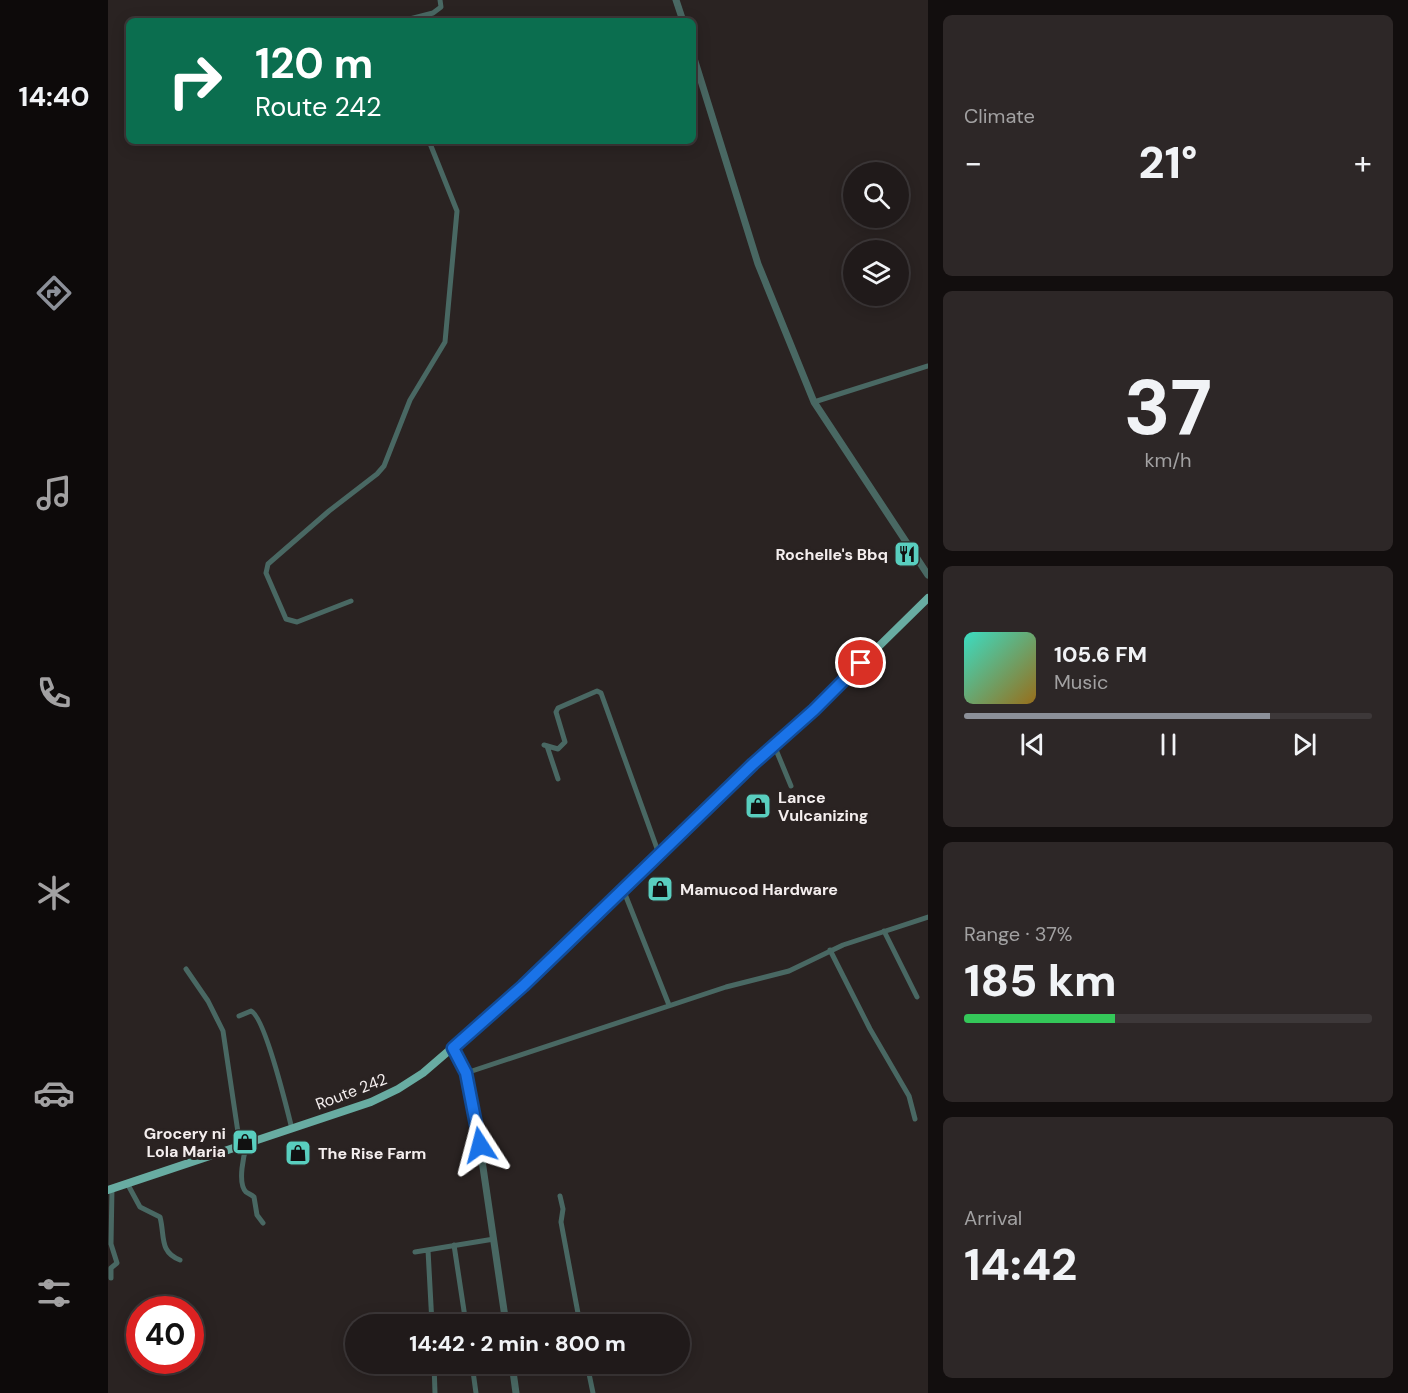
<!DOCTYPE html>
<html lang="en">
<head>
<meta charset="utf-8">
<style>
  body { margin:0; font-family:"DM Sans",sans-serif; background:#2d2727; color:#f1f3f6; height:100vh; display:flex; flex-direction:column; font-size:22px; white-space:nowrap }
  * { box-sizing:border-box; margin:0 }
  p { font-size:20px; color:#a2a1a2 }
  .icon { flex:none; width:33px; height:33px; fill:none; stroke:currentColor; stroke-width:2; stroke-linecap:round; stroke-linejoin:round }
  .map { position:relative; flex:1; overflow:hidden }
  .sheet { display:flex; flex-direction:column; gap:15px; padding:15px; background:#120e0e; width:480px }
  .sheet>* { flex:none }
  .hud { position:absolute; left:18px; top:18px; width:570px; height:126px; border-radius:9px; box-shadow:0 3px 15px #0003,0 0 0 2px #3d3839; background:#0b6e4f; color:#fff; overflow:hidden }
  .tools { position:absolute; left:735px; top:162px; display:grid; gap:12px }
  .tools a { display:grid; place-items:center; width:66px; height:66px; border-radius:50%; background:#201a1a; box-shadow:0 3px 15px #0003,0 0 0 2px #3d3839; font-size:30px }
  .speed { position:absolute; left:18px; top:1296px; display:flex; gap:12px; font-size:30px; font-weight:700; text-align:center }
  .speed>* { display:grid; place-content:center; width:78px; height:78px; border-radius:50%; background:#201a1a; box-shadow:0 3px 15px #0003,0 0 0 2px #3d3839; line-height:1 }
  .speed .limit { border:9px solid #d22; background:#fff; color:#111 }
  .pin { position:absolute; display:grid; place-items:center; width:51px; height:51px; color:#fff; margin:-26px; border:3px solid #fff; border-radius:50%; box-shadow:0 2px 6px #0007 }
  .me { position:absolute; width:66px; margin:-33px; rotate:351deg; stroke-linejoin:round; filter:drop-shadow(0 0 4px #0008) }
  .turn { display:flex; align-items:center; gap:21px; height:126px; padding:0 30px; font-size:27px }
  .turn .icon { width:78px; height:78px; stroke-width:2.5 }
  .turn b { display:block; font-size:42px; line-height:51px }
  .big { font-size:45px; font-weight:800; line-height:1.1 }
  .sheet .tile { flex:1; display:flex; flex-direction:column; justify-content:center; gap:9px; min-width:0; padding:0 21px; border-radius:9px; background:#2d2727 }
  .sheet .dial { align-items:center; gap:0 }
  .dial b { font-size:78px; line-height:1 }
  .song { display:flex; align-items:center; gap:18px }
  .cover { width:72px; height:72px; border-radius:9px; background:linear-gradient(135deg,hsl(170 70% 55%),hsl(40 70% 35%)) }
  .played { height:6px; border-radius:3px; background:linear-gradient(90deg,#8c9099 75%,#3d3839 75%) }
  .keys { display:flex; justify-content:space-around; direction:ltr }
  .heat { display:flex; justify-content:space-between; align-items:center; font-size:33px; direction:ltr }
  .charge { height:9px; border-radius:4px; background:linear-gradient(90deg,#34c759 37%,#3d3839 0) }
  .trip { position:absolute; left:237px; top:1314px; width:345px; height:60px; border-radius:30px; background:#201a1a; box-shadow:0 3px 15px #0003,0 0 0 2px #3d3839; font-weight:800; line-height:60px; text-align:center }
  main { display:flex; flex:1; min-height:0 }
  .dock { display:flex; flex-direction:column; width:108px; justify-content:space-around; align-items:center; background:#0d0a0a; color:#a2a1a2 }
  .dock .icon { width:42px; height:42px }
  .dock .on { color:#8c9099 }
  .dock b { font-size:27px; color:#f1f3f6 }
  .map>svg:first-child { display:block }
</style>
</head>
<body>
<main>
<nav class="dock">
<b>14:40</b>
<svg class="icon on" aria-label="directions" viewBox="0 0 24 24"><path d="M12 3l9 9-9 9-9-9zM9 14v-3h6M13 9l2 2-2 2"/></svg>
<svg class="icon" aria-label="music" viewBox="0 0 24 24"><path d="M9 18V5l10-2v13"/><circle cx="6" cy="18" r="3"/><circle cx="16" cy="16" r="3"/></svg>
<svg class="icon" aria-label="phone" viewBox="0 0 24 24"><path d="M5 4h4l2 5-3 2q2 4 5 5l2-3 5 2v4C11 20 4 13 5 4z"/></svg>
<svg class="icon" aria-label="climate" viewBox="0 0 24 24"><path d="M12 3v18M4 7l16 10M4 17L20 7"/></svg>
<svg class="icon" aria-label="car" viewBox="0 0 24 24"><path d="M5 17H2v-5l4-1 3-4h7l3 4 3 1v5h-3M9 17h6M6 11h13"/><circle cx="7" cy="17" r="2"/><circle cx="17" cy="17" r="2"/></svg>
<svg class="icon" aria-label="filters" viewBox="0 0 24 24"><path d="M4 7h16M4 17h16"/><circle cx="9" cy="7" r="2"/><circle cx="15" cy="17" r="2"/></svg>
</nav>
<div class="map">
<svg width="820" height="1393" viewBox="0 0 820 1393">
  <rect width="100%" height="100%" fill="#2a2322"/>
  <g fill="none" stroke-linecap="round" stroke-linejoin="round">
    <path stroke="#496863" stroke-width="5" d="M294,21L325,13L333,7L332,0
      M706,402L820,366
      M243,601L189,622L178,619L158,573L160,564L221,511L269,474L276,466L302,400L337,342L349,211L321,141
      M436,745L450,749L457,742L448,712L450,708L489,691L493,693L551,854
      M666,745L683,786
      M439,746L450,779
      M515,889L561,1005
      M776,931L809,997
      M722,950L762,1029L801,1096L807,1119
      M78,969L100,1001L115,1031L132,1146
      M131,1016L143,1011C157,1017 179,1109 184,1129
      M358,1073L618,987L681,971L735,945L820,917
      M139,1144C136,1154 129,1183 138,1192C141,1194 144,1195 146,1197L149,1215L155,1223
      M19,1183L32,1207L52,1217C57,1236 51,1252 72,1260
      M452,1196L455,1209L453,1222L472,1324
      M346,1245L358,1324
      M320,1250L324,1324
      M307,1252L386,1239
      M3,1278V1268L9,1263L3,1244L4,1188
      M326,1364L327,1393
      M364,1364L368,1393
      M479,1364L485,1393"/>
    <path stroke="#496863" stroke-width="7" d="M568,0L575,21
      M585,55L650,264L706,402L820,575
      M345,1049L358,1073L365,1099L398,1324
      M404,1364L408,1393"/>
    <path stroke="#68aca2" stroke-width="8" d="M0,1190L263,1102L290,1089L315,1073L402,998L645,764L706,710L820,598"/>
  </g>
  <g fill="none" stroke-linecap="round" stroke-linejoin="round">
    <g stroke="#114b97" stroke-width="15">
      <path id="route" d="M372,1145L358,1073L345,1048L415,986L645,764L706,710L753,663"/>
    </g>
    <use href="#route" stroke="#1a73e8" stroke-width="10"/>
  </g>
  <defs>
    <g id="restaurant-square" transform="scale(1.35)"><rect x="-9" y="-9" width="18" height="18" rx="4" fill="#59cebf" stroke="#2a2322"/><path d="M-5-6h1v4h1v-4h1v4h1v-4h1v5L-1.5 .5V6h-2V.5L-5-1ZM5-6V6H3V1.5H1.5Q1.5-4 5-6Z" fill="#111"/></g>
    <g id="shop-square" transform="scale(1.35)"><rect x="-9" y="-9" width="18" height="18" rx="4" fill="#59cebf" stroke="#2a2322"/><path d="M-5-2.5h2.3a2.7 3.5 0 0 1 5.4 0H5L5.5 6h-11ZM-1.5-2.5h3a1.5 2.3 0 0 0-3 0Z" fill="#111"/></g>
  </defs>
  <g fill-rule="evenodd">
    <use href="#restaurant-square" x="799" y="554"/>
    <use href="#shop-square" x="650" y="806"/>
    <use href="#shop-square" x="552" y="889"/>
    <use href="#shop-square" x="137" y="1142"/>
    <use href="#shop-square" x="190" y="1153"/>
  </g>
  <g text-anchor="middle" stroke-width="6" stroke-linejoin="round" paint-order="stroke">
    <g font-size="16" font-weight="bold" fill="#f4eeee" stroke="#2a2322" text-anchor="start">
      <text x="780" y="560" text-anchor="end">Rochelle's Bbq</text>
      <text x="670" y="803">Lance<tspan x="670" dy="18">Vulcanizing</tspan></text>
      <text x="572" y="895">Mamucod Hardware</text>
      <text x="118" y="1139" text-anchor="end">Grocery ni<tspan x="118" dy="18">Lola Maria</tspan></text>
      <text x="210" y="1159">The Rise Farm</text>
    </g>
    <g font-size="16" fill="#f4eeee" stroke="#2a2322">
      <text transform="translate(243 1091) rotate(-21)" y="6">Route 242</text>
    </g>
  </g>
</svg>
<div class="tools">
<a><svg class="icon" aria-label="search" viewBox="0 0 24 24"><circle cx="10" cy="10" r="6"/><path d="M15 15l6 6"/></svg></a>
<a><svg class="icon" aria-label="layers" viewBox="0 0 24 24"><path d="M12 4l9 5-9 5-9-5zM3 14l9 5 9-5"/></svg></a>
</div>
<div class="speed"><div class="limit">40</div></div>
<div class="pin" style="left:753px;top:663px;background:#d93025"><svg class="icon" aria-label="arrive" viewBox="0 0 24 24"><path d="M6 21V4h12l-3 4 3 4H6"/></svg></div>
<svg class="me" style="left:372px;top:1145px" viewBox="-20 -20 40 40"><path d="M0-17L14 15 0 8-14 15z" fill="#1a73e8" stroke="#fff" stroke-width="4"/></svg>
<div class="trip">14:42 · 2 min · 800 m</div>
<div class="hud">
<div class="turn"><svg class="icon" aria-label="right" viewBox="0 0 24 24"><path d="M7 20v-9h11M14 6l5 5-5 5"/></svg><div><b>120 m</b>Route 242</div></div>
</div>
</div>
<section class="sheet">
<div class="tile"><p>Climate</p>
<div class="heat"><a>−</a><b class="big">21°</b><a>+</a></div>
</div>
<div class="tile dial"><b>37</b><p>km/h</p></div>
<div class="tile">
<div class="song"><i class="cover"></i><div><b>105.6 FM</b><p>Music</p></div></div>
<div class="played"></div>
<div class="keys"><svg class="icon" aria-label="previous" viewBox="0 0 24 24"><path d="M18 5L8 12l10 7zM5 5v14"/></svg><svg class="icon" aria-label="pause" viewBox="0 0 24 24"><path d="M8 5v14M16 5v14"/></svg><svg class="icon" aria-label="next" viewBox="0 0 24 24"><path d="M6 5l10 7-10 7zM19 5v14"/></svg></div>
</div>
<div class="tile"><p>Range · 37%</p><b class="big">185 km</b><div class="charge"></div></div>
<div class="tile"><p>Arrival</p><b class="big">14:42</b></div>
</section>
</main>
</body>
</html>
